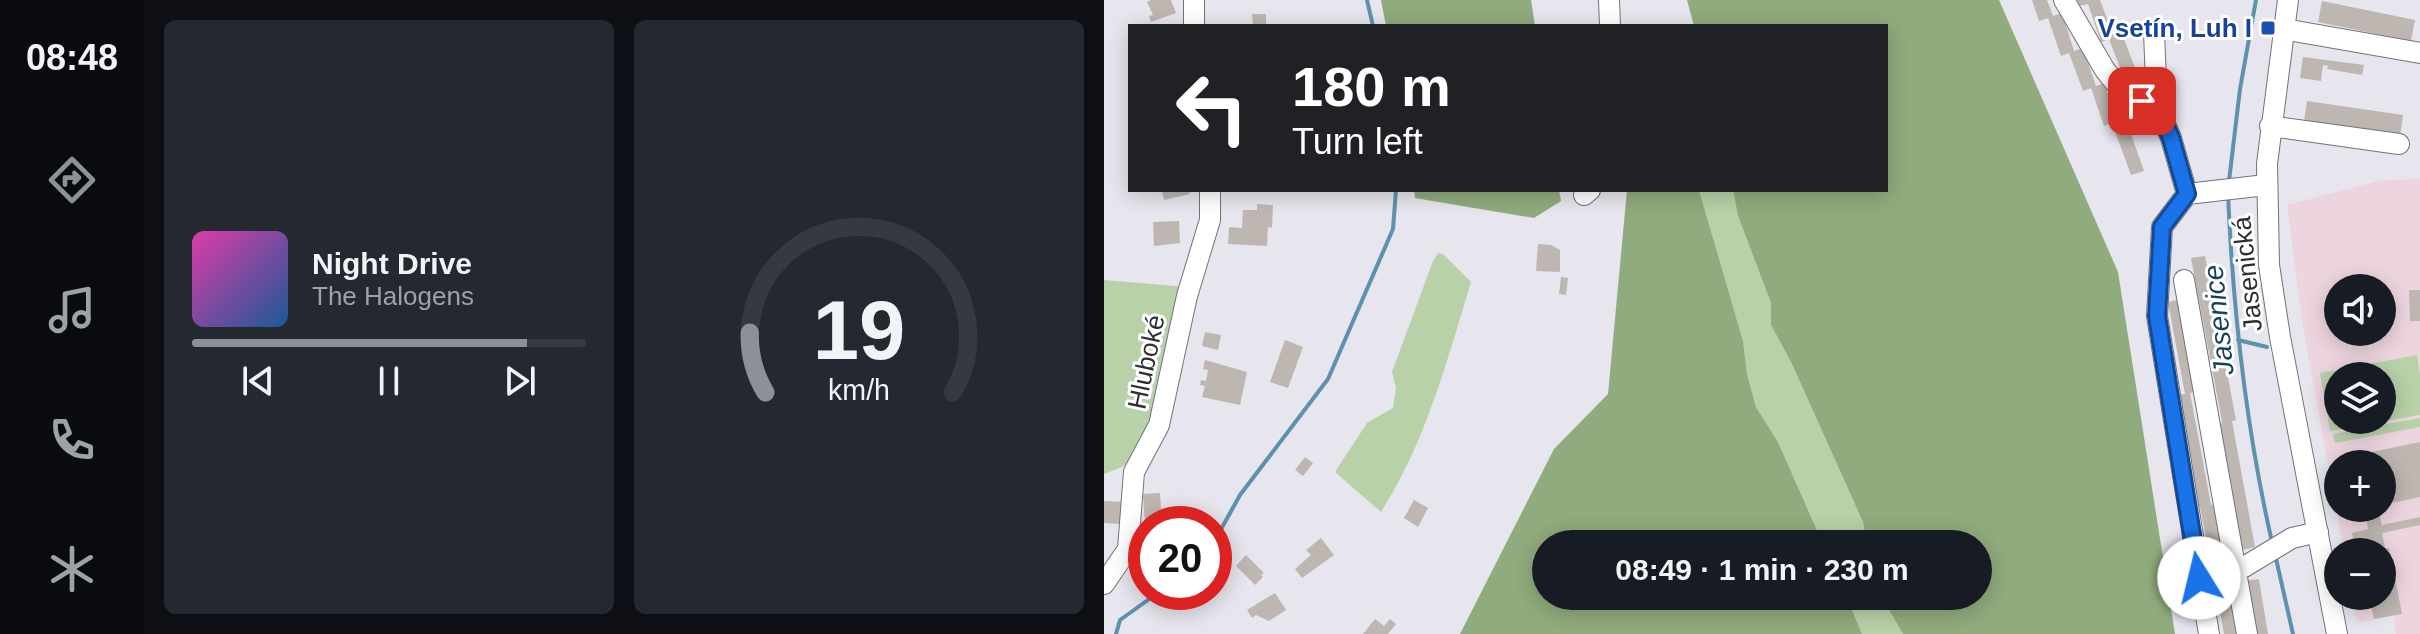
<!DOCTYPE html>
<html lang="en">
<head>
<meta charset="utf-8">
<style>
  body { margin:0; font-family:Helvetica,sans-serif; background:#242831; color:#f1f3f6; height:100vh; display:flex; flex-direction:column; font-size:30px; white-space:nowrap }
  * { box-sizing:border-box; margin:0 }
  p { font-size:26px; color:#9ea1a6 }
  .icon { flex:none; width:44px; height:44px; fill:none; stroke:currentColor; stroke-width:2; stroke-linecap:round; stroke-linejoin:round }
  .map { position:relative; flex:1; overflow:hidden }
  .side { display:flex; flex-direction:column; gap:20px; padding:20px; background:#0d0f14; width:960px }
  .side>* { flex:none }
  .guide { position:absolute; left:24px; top:24px; width:760px; height:168px; border-radius:0px; box-shadow:0 4px 20px #0003; background:#202124; color:#fff; overflow:hidden }
  .buttons { position:absolute; left:1220px; top:274px; display:grid; gap:16px }
  .buttons a { display:grid; place-items:center; width:72px; height:72px; border-radius:50%; background:#171b24; box-shadow:0 4px 20px #0003; font-size:40px }
  .speed { position:absolute; left:24px; top:506px; display:flex; gap:16px; font-size:40px; font-weight:700; text-align:center }
  .speed>* { display:grid; place-content:center; width:104px; height:104px; border-radius:50%; background:#171b24; box-shadow:0 4px 20px #0003; line-height:1 }
  .speed .limit { border:12px solid #d22; background:#fff; color:#111 }
  .pin { position:absolute; display:grid; place-items:center; width:68px; height:68px; color:#fff; margin:-34px; border-radius:16px; box-shadow:0 4px 12px #0006 }
  .me { position:absolute; width:88px; margin:-44px; rotate:351deg; stroke-linejoin:round; filter:drop-shadow(0 0 6px #0008) }
  .turn { display:flex; align-items:center; gap:28px; height:168px; padding:0 32px; font-size:36px }
  .turn .icon { width:104px; height:104px; stroke-width:2.5 }
  .turn b { display:block; font-size:56px; line-height:68px }
  .side .tile { flex:1; display:flex; flex-direction:column; justify-content:center; gap:12px; min-width:0; padding:0 28px; border-radius:12px; background:#242831 }
  .side .dial { align-items:center; gap:0 }
  .dial svg { height:208px; overflow:visible; fill:none; stroke:#363941; stroke-width:7; stroke-linecap:round; text-anchor:middle }
  .dial text { fill:#f1f3f6; stroke:none }
  .song { display:flex; align-items:center; gap:24px }
  .cover { width:96px; height:96px; border-radius:12px; background:linear-gradient(135deg,hsl(320 70% 55%),hsl(210 70% 35%)) }
  .played { height:8px; border-radius:4px; background:linear-gradient(90deg,#8c9099 85%,#363941 85%) }
  .keys { display:flex; justify-content:space-around; direction:ltr }
  .side .tiles { flex:1; display:grid; gap:20px; grid-template-columns:repeat(2,1fr) }
  .trip { position:absolute; left:428px; top:530px; width:460px; height:80px; border-radius:40px; background:#171b24; box-shadow:0 4px 20px #0003; font-weight:700; line-height:80px; text-align:center }
  main { display:flex; flex:1; min-height:0 }
  .dock { display:flex; flex-direction:column; width:144px; justify-content:space-around; align-items:center; background:#090b0e; color:#9ea1a6 }
  .dock .icon { width:56px; height:56px }
  .dock .selected { color:#8c9099 }
  .dock b { font-size:36px; color:#f1f3f6 }
  .map>svg:first-child { display:block }
</style>
</head>
<body>
<main>
<nav class="dock">
<b>08:48</b>
<svg class="icon selected" aria-label="directions" viewBox="0 0 24 24"><path d="M12 3l9 9-9 9-9-9zM9 14v-3h6M13 9l2 2-2 2"/></svg>
<svg class="icon" aria-label="music" viewBox="0 0 24 24"><path d="M9 18V5l10-2v13"/><circle cx="6" cy="18" r="3"/><circle cx="16" cy="16" r="3"/></svg>
<svg class="icon" aria-label="phone" viewBox="0 0 24 24"><path d="M5 4h4l2 5-3 2q2 4 5 5l2-3 5 2v4C11 20 4 13 5 4z"/></svg>
<svg class="icon" aria-label="climate" viewBox="0 0 24 24"><path d="M12 3v18M4 7l16 10M4 17L20 7"/></svg>
</nav>
<section class="side">
<div class="tiles">
<div class="tile">
<div class="song"><i class="cover"></i><div><b>Night Drive</b><p>The Halogens</p></div></div>
<div class="played"></div>
<div class="keys"><svg class="icon" aria-label="previous" viewBox="0 0 24 24"><path d="M18 5L8 12l10 7zM5 5v14"/></svg><svg class="icon" aria-label="pause" viewBox="0 0 24 24"><path d="M8 5v14M16 5v14"/></svg><svg class="icon" aria-label="next" viewBox="0 0 24 24"><path d="M6 5l10 7-10 7zM19 5v14"/></svg></div>
</div>
<div class="tile dial"><svg viewBox="0 0 100 80">
<path d="M14 69A42 42 0 1 1 86 69"/>
<path d="M14 69A42 42 0 0 1 8 46" stroke="#8c9099"/>
<text x="50" y="56" font-size="32" font-weight="700">19</text>
<text x="50" y="72" font-size="11">km/h</text>
</svg></div>
</div>
</section>
<div class="map">
<svg width="1316" height="634" viewBox="0 0 1316 634">
  <rect width="100%" height="100%" fill="#e7e5ed"/>
  <path fill="#edd5df" fill-rule="evenodd" d="M1316,179V634H1292L1290,615L1253,623L1248,596H1278V552H1240L1199,327L1183,205L1278,180ZM1234,288H1278V332H1234ZM1234,376H1278V420H1234ZM1234,464H1278V508H1234Z"/>
  <path fill="#b8d1a8" fill-rule="evenodd" d="M595,190H629L634,216L667,303V325L688,364L759,522L763,544H719L674,442L652,407L643,374L639,341Z
    M334,253L339,254L367,282C343,361 322,441 277,512L231,472L263,423L289,408L292,388L288,372L329,261Z
    M0,280L83,287L35,456L18,467L0,474Z
    M1313,355L1316,375V415L1226,431L1216,373ZM1234,376H1278V420H1234Z
    M1316,418V427L1231,443L1229,434Z
    M742,596H780L783,608L799,634H758Z"/>
  <path fill="#90ab7d" d="M277,0H427L431,26H282Z
    M583,0H895L1014,272L1071,634H799L783,607L780,596H874V544H763L759,522L688,364L667,325V303L634,216L629,190H782V26H590Z
    M310,190H455L457,201L430,218L311,198Z
    M523,190H595L639,341L643,374L652,407L674,442L719,544H442V596H742L758,634H356L450,449L504,394Z"/>
  <g fill="none" stroke-linecap="round" stroke-linejoin="round">
    <path stroke="#5d92af" stroke-width="4" d="M263,0L269,26
      M1125,181L1136,89L1152,0
      M1124,194C1129,311 1142,428 1168,542
      M1134,340L1163,347
      M110,542L136,495L224,379L289,229L292,190
      M1171,554L1189,634
      M12,634L16,620L55,592"/>
  </g>
  <path fill="#bdb6b1" d="M47,0H67L72,13L47,22L45,16L49,15L43,2Z
    M928,0H943L949,16L958,13L970,51L979,48L992,86L1000,83L1014,122L1022,120L1040,171L1027,175L1008,123L1000,126L987,88L979,91L965,53L957,56L944,18L935,21Z
    M973,0H996L1010,37L1018,34L1035,78L1022,83L1005,39L997,42L984,4L975,6Z
    M1218,1L1311,20L1307,41L1214,22Z
    M148,14H162V26H149Z
    M1199,57L1260,65L1258,75L1223,69L1224,66L1219,65L1217,81L1196,78Z
    M1203,101L1299,115L1296,136L1200,122Z
    M61,190H85L86,194L60,200L58,191Z
    M153,204L169,205L168,228L164,227L163,246L124,244L125,227L138,228L139,210H153Z
    M75,221L76,243L50,246L49,222Z
    M434,244L447,245L456,250V272L432,271Z
    M1101,256L1132,420L1128,421L1151,547L1138,550L1114,423H1118L1117,416L1087,258Z
    M457,277L464,278L462,295L455,294Z
    M1305,290H1316V321H1306Z
    M1078,299L1095,391L1086,393L1107,505L1110,504L1118,550L1105,553L1096,507H1093L1073,395L1081,394L1064,302Z
    M101,332L117,335L114,350L98,346Z
    M181,340L199,347L184,388L166,382Z
    M101,360L143,372L136,405L98,397L101,386L96,385L97,380L102,381L104,370L99,369Z
    M1316,442V497L1278,505V464H1259L1258,454Z
    M201,457L209,463L199,476L191,470Z
    M56,493L58,524H41L39,494Z
    M310,500L324,508L314,527L300,518Z
    M0,501L19,502L17,524L0,523Z
    M1275,513L1278,525L1316,517V525L1278,533L1281,548H1285L1298,614L1270,619L1265,596H1278V552H1252L1248,533L1264,529L1262,515Z
    M217,538L230,555L198,578L191,569L207,555L202,550Z
    M142,555L160,573L157,575L159,577L151,585L132,566Z
    M1155,579L1157,592L1164,634H1151L1141,581Z
    M1124,581L1133,634H1120L1111,583Z
    M171,593L182,610L165,621L152,615L148,618L143,610Z
    M271,619L280,626L286,619L292,624L284,634H259Z"/>
  <g fill="none" stroke-linecap="round" stroke-linejoin="round">
    <g stroke="#737279" stroke-width="22">
      <path id="minor" d="M505,0L506,26
        M960,0L1001,70L1022,96L1053,106
        M1184,0L1163,164L1165,265L1176,337L1233,634
        M90,26V0
        M1179,29L1316,53
        M1050,32L1053,106L1067,138L1083,194
        M1166,126L1295,144
        M480,195L486,190
        M1080,280L1143,634
        M1095,578L1140,567L1188,538L1214,532
        M0,584L24,549L30,472L55,425L83,296L106,220V190
        M1105,634L1053,316L1058,227L1083,194L1162,185"/>
    </g>
    <use href="#minor" stroke="#fff" stroke-width="20"/>
  </g>
  <g fill="none" stroke-linecap="round" stroke-linejoin="round">
    <g stroke="#114b97" stroke-width="20">
      <path id="route" d="M1038,101L1053,106L1067,138L1083,194L1058,227L1053,316L1095,578"/>
    </g>
    <use href="#route" stroke="#1a73e8" stroke-width="14"/>
  </g>
  <rect fill="#1a4fb4" stroke="#fff" stroke-width="3" x="1156" y="20" width="16" height="16" rx="4"/>
  <g text-anchor="middle" stroke-width="6" stroke-linejoin="round" paint-order="stroke">
    <g font-size="26" font-weight="bold" fill="#164399" stroke="#fff" text-anchor="end">
      <text x="1148" y="37">Vsetín, Luh I</text>
    </g>
    <g font-size="26" fill="#2e2d30" stroke="#fff">
      <text transform="translate(1143 274) rotate(-96)" y="9">Jasenická</text>
      <text transform="translate(42 362) rotate(-78)" y="9">Hluboké</text>
    </g>
    <g font-size="28" font-style="italic" fill="#154258" stroke="#fff">
      <text transform="translate(1114 320) rotate(-96)" y="10">Jasenice</text>
    </g>
  </g>
</svg>
<div class="buttons">
<a><svg class="icon" aria-label="sound" viewBox="0 0 24 24"><path d="M4 9h4l5-4v14l-5-4H4zM17 9q2 3 0 6"/></svg></a>
<a><svg class="icon" aria-label="layers" viewBox="0 0 24 24"><path d="M12 4l9 5-9 5-9-5zM3 14l9 5 9-5"/></svg></a>
<a>+</a>
<a>−</a>
</div>
<div class="speed"><div class="limit">20</div></div>
<div class="pin" style="left:1038px;top:101px;background:#d93025"><svg class="icon" aria-label="arrive" viewBox="0 0 24 24"><path d="M6 21V4h12l-3 4 3 4H6"/></svg></div>
<svg class="me" style="left:1095px;top:578px" viewBox="-20 -20 40 40"><circle r="19" fill="#fff"/><path d="M0-13L10 11 0 6-10 11z" fill="#1a73e8"/></svg>
<div class="trip">08:49 · 1 min · 230 m</div>
<div class="guide">
<div class="turn"><svg class="icon" aria-label="left" viewBox="0 0 24 24"><path d="M17 20v-9H6M10 6l-5 5 5 5"/></svg><div><b>180 m</b>Turn left</div></div>
</div>
</div>
</main>
</body>
</html>
